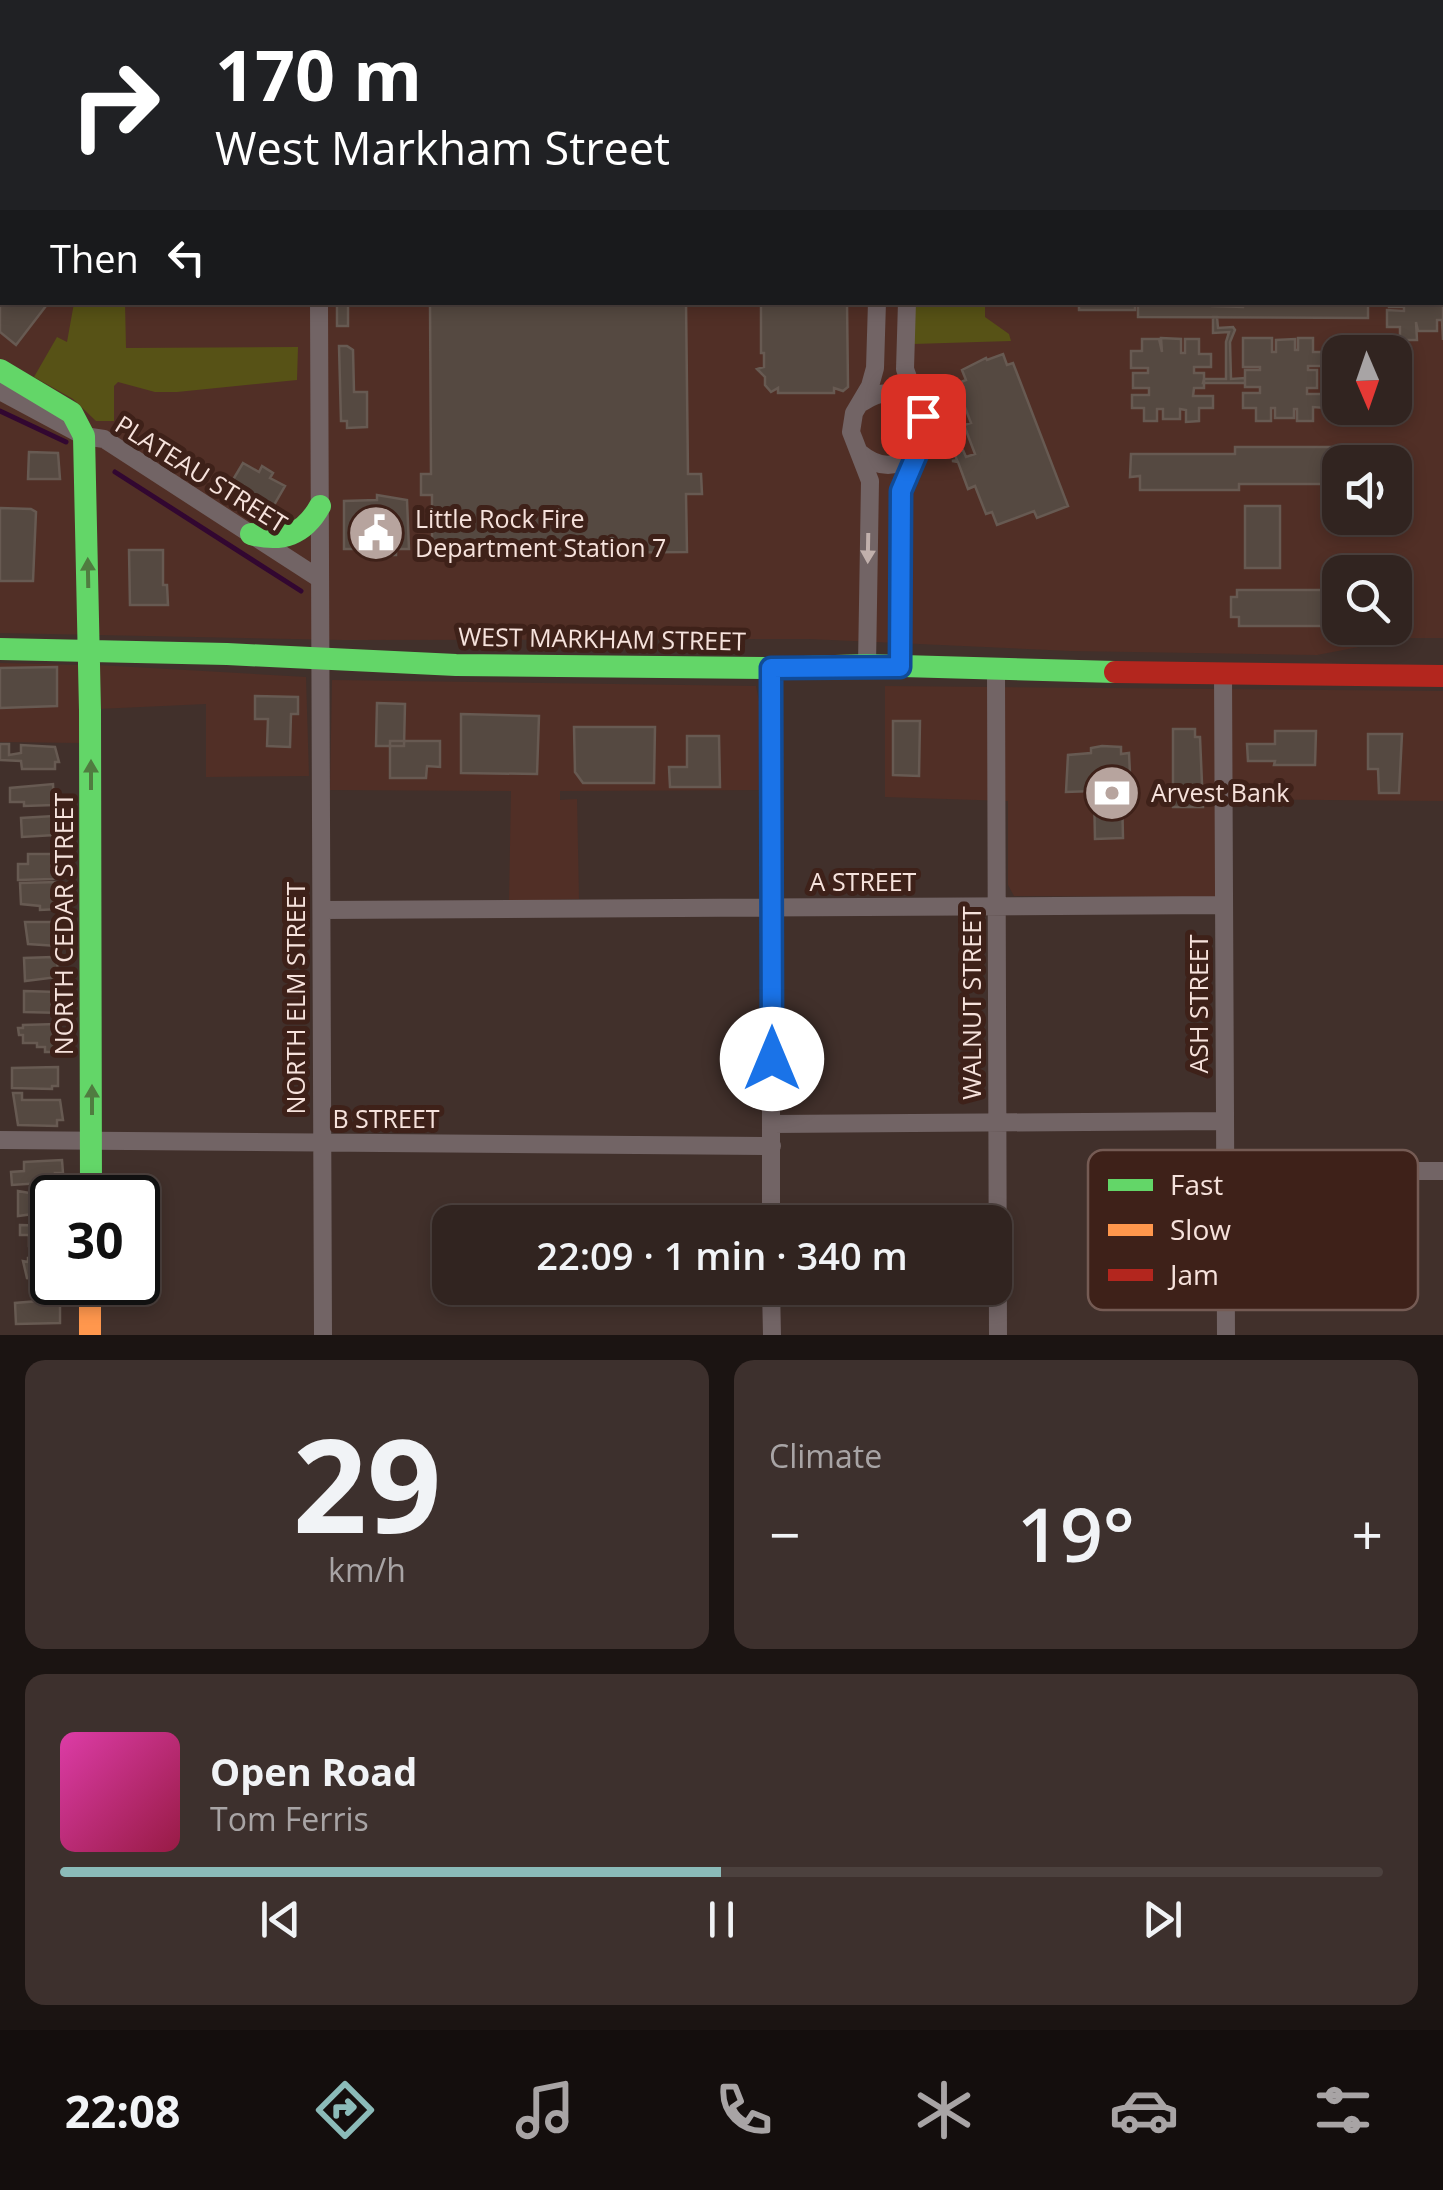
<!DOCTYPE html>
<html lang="en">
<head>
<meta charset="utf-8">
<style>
  body { margin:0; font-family:"Open Sans",sans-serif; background:#3d302d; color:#f1f3f6; height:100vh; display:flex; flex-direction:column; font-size:38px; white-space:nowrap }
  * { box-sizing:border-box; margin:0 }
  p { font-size:32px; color:#a8a4a5 }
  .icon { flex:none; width:55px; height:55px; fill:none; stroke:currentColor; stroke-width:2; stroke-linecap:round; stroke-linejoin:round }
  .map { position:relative; height:1335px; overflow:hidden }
  .side { display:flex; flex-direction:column; gap:25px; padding:25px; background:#1b1412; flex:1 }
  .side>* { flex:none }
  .banner { position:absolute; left:0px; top:0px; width:1445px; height:305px; box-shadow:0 5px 15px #0003,0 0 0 2px #4c413e; background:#202124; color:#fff; overflow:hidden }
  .needle { width:65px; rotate:178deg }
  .buttons { position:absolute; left:1322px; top:335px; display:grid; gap:20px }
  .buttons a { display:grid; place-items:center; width:90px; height:90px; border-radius:20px; background:#312420; box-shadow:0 5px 15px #0003,0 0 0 2px #4c413e; font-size:50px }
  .speed { position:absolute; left:30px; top:1175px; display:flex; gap:20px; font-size:50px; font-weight:700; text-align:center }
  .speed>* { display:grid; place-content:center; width:130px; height:130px; border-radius:50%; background:#312420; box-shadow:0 5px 15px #0003,0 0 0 2px #4c413e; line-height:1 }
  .speed .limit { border:5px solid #111; border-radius:15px; background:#fff; color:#111 }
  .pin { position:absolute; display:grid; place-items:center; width:85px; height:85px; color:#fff; margin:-42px; border-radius:20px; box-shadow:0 5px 15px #0006 }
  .me { position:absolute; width:110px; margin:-55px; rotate:0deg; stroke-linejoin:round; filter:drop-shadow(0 0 8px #0008) }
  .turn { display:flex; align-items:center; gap:35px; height:210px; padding:0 50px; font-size:45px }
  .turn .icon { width:130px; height:130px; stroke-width:2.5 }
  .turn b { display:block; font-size:70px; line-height:85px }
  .then { display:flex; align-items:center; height:95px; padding:0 50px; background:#0003; gap:20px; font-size:38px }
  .big { font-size:75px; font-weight:600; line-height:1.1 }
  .side .widget { flex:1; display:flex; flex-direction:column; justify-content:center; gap:15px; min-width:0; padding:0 35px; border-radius:20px; background:#3d302d }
  .side .dial { align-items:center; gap:0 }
  .dial b { font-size:130px; line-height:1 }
  .song { display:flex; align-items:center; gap:30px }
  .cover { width:120px; height:120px; border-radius:15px; background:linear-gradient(135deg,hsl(320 70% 55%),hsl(340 70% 35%)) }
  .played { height:10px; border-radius:5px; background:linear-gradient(90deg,#8bbbb9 50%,#4c413e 50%) }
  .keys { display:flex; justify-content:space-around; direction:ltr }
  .heat { display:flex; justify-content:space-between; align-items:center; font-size:55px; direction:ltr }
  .side .tiles { flex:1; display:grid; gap:25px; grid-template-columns:1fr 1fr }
  .widget:last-child { grid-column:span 2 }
  .trip { position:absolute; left:432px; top:1205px; width:580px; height:100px; border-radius:20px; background:#312420; box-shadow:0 5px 15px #0003,0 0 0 2px #4c413e; font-weight:600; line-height:100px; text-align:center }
  .menu { display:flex; height:160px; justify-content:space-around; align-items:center; background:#140e0d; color:#a8a4a5 }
  .menu .icon { width:70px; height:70px }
  .menu .selected { color:#8bbbb9 }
  .menu b { font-size:45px; color:#f1f3f6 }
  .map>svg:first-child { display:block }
</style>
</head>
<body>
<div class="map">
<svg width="1443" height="1335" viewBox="0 0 1443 1335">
  <rect width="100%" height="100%" fill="#41302b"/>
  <path fill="#512f26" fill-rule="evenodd" d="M0,0H1443V638H1406L1317,655L1070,651L809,639L344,640L0,633ZM2,2H1442V302H2ZM1340,352H1395V408H1340ZM1340,462H1395V518H1340ZM1340,572H1395V628H1340Z
    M0,663L81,665L82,743L0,742Z
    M98,665L306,677L309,776L206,777V704L98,709Z
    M332,680L756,686L761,711L762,790L560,791V800L577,799L579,899L509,901L511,791L330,790Z
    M885,686L1443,691V801L1219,799L1217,897L1014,896L1008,885V801L885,797Z"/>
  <path fill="#575216" d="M74,303H125L126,348L298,347L297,380L177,392H155L118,382L114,386V421H96L73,399L34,377L57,337L67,342Z
    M915,303H985V317L1009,334L1011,341L913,344Z"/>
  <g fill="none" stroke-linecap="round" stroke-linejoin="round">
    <path stroke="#320731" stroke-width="5" d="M0,411L66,442
      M115,472L301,591"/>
  </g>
  <path fill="#554941" stroke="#675a52" stroke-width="2.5" d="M523,0H846V2H523Z
    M0,251L2,302H49L16,345L0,332Z
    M1443,257V340L1442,320H1437V331H1418L1416,322L1417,340H1400V327H1387V310L1404,311V307H1389V302H1442Z
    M337,302H348V326H337Z
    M430,302H686L688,474H701L702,494H686L687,552L432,554V495H421V474H431Z
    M761,302H847L848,387L843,391L834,388V393H778V388L771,392L765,385V377L757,369L764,367V353H761Z
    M761,302H847L848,387L843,391L834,388V393H778V388L771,392L765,385V377L757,369L764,367V353H761Z
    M1079,302H1135V310H1079Z
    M1138,302H1212V306L1243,307V302H1368V318L1138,317Z
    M1213,317H1217L1218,328L1233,327L1235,330L1230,342L1231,379L1245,378V383H1203L1204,379H1226V342L1229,332L1213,333Z
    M1161,338L1181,339V353H1185V339H1199V354H1211V367H1194V373H1204V388H1194L1193,396H1213V408H1199V421L1186,422V410L1180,409V419H1163V409H1157V421H1144V408H1132V395H1149V388H1133V373H1148V368H1131V351H1142V339H1159L1162,352Z
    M1243,338H1272V352H1276V340L1295,339V350H1298V338H1313V352H1325V366H1308V370H1317V388H1307V394H1325V408L1313,407V421H1297V409H1294V418H1275V408H1271V421H1256V408H1243V393H1260V387H1245V370H1260V367H1243Z
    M339,346H347L353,350L354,392H367V427L347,428V421H341Z
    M1003,354L1007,365L1013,363L1068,506L1037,518L1034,511L997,525L992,512L986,514L975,486L968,489L958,462L952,461L957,460L954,453L963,450L966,457L975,454L964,425L971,423L956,384L966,380L962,370L986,358L987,360Z
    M1235,447H1361V462H1340V484H1239V490H1140V476L1130,477L1131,454H1235Z
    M29,452L58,453L60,479H28Z
    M243,463L259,472L262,466L273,473L270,478L285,486L270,512L228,488Z
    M377,495L407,500L409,549H396V555H371V549H344V501L377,500Z
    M1245,506H1280V568H1245Z
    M0,508L31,509L36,512L33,581H0Z
    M129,550H163V585H167L168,605H130Z
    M1237,590H1325V626H1239V617H1231V597H1237Z
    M57,667V706L0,708V668Z
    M255,696L298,697V714H291L290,747L267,746L268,719H255Z
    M377,703L405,704L404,746H376Z
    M461,714L539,716L537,774L461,773Z
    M893,721H920L919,776L893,775Z
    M574,727H655L654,783H583L575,772Z
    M1173,729H1195V737H1200L1203,807H1173Z
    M1275,731H1316L1315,765H1274L1275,761H1248L1247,744H1275Z
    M1368,734H1402L1399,793H1379L1378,769H1368Z
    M687,736H719L720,787H670L669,767H687Z
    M390,741H440V767L427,766L426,778H390Z
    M0,744H9V755L21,753V745L55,747L59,762H55V769H22L21,761L0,760Z
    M1102,746L1121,747V754L1129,753L1131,795H1122L1123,838L1095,839L1094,791L1066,792L1068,755L1091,753V748Z
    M53,784L54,805L24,806V802H10V788Z
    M54,816L57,833L55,835L22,837L21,818Z
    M28,854H58V864H63V869H58V877L53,879L18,880V864H28Z
    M58,882L59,909L40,910V906L21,904L20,883Z
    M25,922H57V946L28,944Z
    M53,957L57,960L58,977L25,981L24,958Z
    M24,991L58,992L63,1000V1013L24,1012Z
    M57,1024L55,1052H45V1047H37V1043H23V1035H19L18,1028H23V1025Z
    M58,1067V1086H52V1089L12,1088V1068Z
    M13,1093H22V1100H60L63,1120H57V1126L18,1125Z
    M62,1160L63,1173H55L56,1182L12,1185L11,1172L24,1171V1162Z
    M18,1191L41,1195V1191H65V1198H52V1216H41V1213L18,1216Z
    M20,1225L52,1226V1246H29V1235H20Z
    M28,1258L52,1259V1282L57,1285L37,1284V1279L27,1278L23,1261L28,1262Z
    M51,1300H60V1323L16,1324L15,1303Z"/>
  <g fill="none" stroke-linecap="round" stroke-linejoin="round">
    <path stroke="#726465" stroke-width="18" d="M89,0V2
      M939,2L941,0
      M977,2L979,0
      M319,302L323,1335
      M0,391L84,436L104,439L320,579
      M863,402C881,390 895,391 914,399
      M860,453C878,468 896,469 915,454
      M867,665L870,481L851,432L854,413L870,386L875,368L877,302
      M900,667L901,491L926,428L905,369L907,302
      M771,668V1222
      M996,671L998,1335
      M1223,673L1226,1335
      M322,910L1224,905
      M772,1124L1225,1121
      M0,1140L772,1146
      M1225,1171H1443
      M771,1288L772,1335"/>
    <path stroke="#63d668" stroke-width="22" d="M0,370L72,413L84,436L90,710L91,1198
      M251,534C282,542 304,535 320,506
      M0,649L227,654L456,665L771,668L867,665L1115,672"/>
    <path stroke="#ff974d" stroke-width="22" d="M90,1282V1335"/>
    <path stroke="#b3261e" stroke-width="22" d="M1115,672L1443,676"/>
  </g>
  <defs><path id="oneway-solid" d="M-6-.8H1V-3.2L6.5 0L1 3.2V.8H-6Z" transform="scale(2.5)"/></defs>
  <use fill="#c1b0ac" href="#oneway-solid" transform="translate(868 548) rotate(91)"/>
  <g fill="#507c40">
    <use href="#oneway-solid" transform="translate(88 573) rotate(-91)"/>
    <use href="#oneway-solid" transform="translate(91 775) rotate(-90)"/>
    <use href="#oneway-solid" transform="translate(92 1100) rotate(-90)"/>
  </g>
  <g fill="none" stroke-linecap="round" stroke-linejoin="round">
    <g stroke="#114b97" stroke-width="25">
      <path id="route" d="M772,1059L771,668L900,667L901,491L925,435L923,416"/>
    </g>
    <use href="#route" stroke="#1a73e8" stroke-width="18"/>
  </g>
  <defs>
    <g id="civic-disc" transform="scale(2.875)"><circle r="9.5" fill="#b7a49e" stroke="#3e2119"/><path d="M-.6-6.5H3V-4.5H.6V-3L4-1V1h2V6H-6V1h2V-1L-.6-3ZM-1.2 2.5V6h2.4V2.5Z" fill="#fff"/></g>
    <g id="bank-disc" transform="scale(2.875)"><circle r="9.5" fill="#b7a49e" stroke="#3e2119"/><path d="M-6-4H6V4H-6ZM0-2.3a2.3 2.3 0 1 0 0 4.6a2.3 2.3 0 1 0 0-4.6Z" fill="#fff"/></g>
  </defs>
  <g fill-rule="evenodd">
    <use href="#civic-disc" x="376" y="533"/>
    <use href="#bank-disc" x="1112" y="793"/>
  </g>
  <g text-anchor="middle" stroke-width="10" stroke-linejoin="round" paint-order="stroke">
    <g font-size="25" fill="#f6e2dc" stroke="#3e2119">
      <text transform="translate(201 474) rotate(32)" y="9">PLATEAU STREET</text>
      <text transform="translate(602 639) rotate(1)" y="9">WEST MARKHAM STREET</text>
      <text x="863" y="891">A STREET</text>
      <text transform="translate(64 924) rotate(-90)" y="9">NORTH CEDAR STREET</text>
      <text transform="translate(296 998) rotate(-90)" y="9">NORTH ELM STREET</text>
      <text transform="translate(972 1003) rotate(-90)" y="9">WALNUT STREET</text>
      <text transform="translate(1199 1004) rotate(-90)" y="9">ASH STREET</text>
      <text x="386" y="1128">B STREET</text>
    </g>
    <g font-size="25" fill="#f6e2dc" stroke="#3e2119" text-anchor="start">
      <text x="415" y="528">Little Rock Fire<tspan x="415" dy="29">Department Station 7</tspan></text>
      <text x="1151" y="802">Arvest Bank</text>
    </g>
  </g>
  <rect x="1088" y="1150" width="330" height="160" rx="15" fill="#3e2119" stroke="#755b54" stroke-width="2.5"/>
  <rect x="1108" y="1179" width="45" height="12" fill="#63d668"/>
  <rect x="1108" y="1224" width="45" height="12" fill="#ff974d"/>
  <rect x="1108" y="1269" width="45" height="12" fill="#b3261e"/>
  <g font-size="28" fill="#f6e2dc">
    <text x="1170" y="1195">Fast</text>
    <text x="1170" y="1240">Slow</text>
    <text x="1170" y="1285">Jam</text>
  </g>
</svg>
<div class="buttons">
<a><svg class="needle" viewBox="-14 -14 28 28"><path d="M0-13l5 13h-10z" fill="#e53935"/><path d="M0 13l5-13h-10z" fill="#a8a4a5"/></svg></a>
<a><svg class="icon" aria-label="sound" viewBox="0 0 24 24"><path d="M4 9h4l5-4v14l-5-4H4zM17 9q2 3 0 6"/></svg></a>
<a><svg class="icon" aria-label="search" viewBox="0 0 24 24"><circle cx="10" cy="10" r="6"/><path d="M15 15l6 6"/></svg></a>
</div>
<div class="speed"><div class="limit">30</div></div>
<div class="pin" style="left:923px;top:416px;background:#d93025"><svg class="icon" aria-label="arrive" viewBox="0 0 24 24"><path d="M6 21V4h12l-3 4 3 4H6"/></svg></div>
<svg class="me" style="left:772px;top:1059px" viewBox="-20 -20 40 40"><circle r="19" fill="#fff"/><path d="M0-13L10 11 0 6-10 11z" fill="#1a73e8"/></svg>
<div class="trip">22:09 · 1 min · 340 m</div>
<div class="banner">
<div class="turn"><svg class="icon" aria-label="right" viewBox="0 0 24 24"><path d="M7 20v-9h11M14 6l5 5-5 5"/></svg><div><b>170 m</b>West Markham Street</div></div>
<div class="then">Then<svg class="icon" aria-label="left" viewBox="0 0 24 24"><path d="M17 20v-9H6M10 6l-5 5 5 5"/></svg></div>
</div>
</div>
<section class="side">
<div class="tiles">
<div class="widget dial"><b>29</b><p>km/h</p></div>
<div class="widget"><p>Climate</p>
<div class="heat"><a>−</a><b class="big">19°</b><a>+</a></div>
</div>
<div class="widget">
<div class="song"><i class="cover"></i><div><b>Open Road</b><p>Tom Ferris</p></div></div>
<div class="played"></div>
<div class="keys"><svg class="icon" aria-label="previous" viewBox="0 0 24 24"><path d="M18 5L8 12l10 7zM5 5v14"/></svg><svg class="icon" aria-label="pause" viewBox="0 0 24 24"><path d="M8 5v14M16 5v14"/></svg><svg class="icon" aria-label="next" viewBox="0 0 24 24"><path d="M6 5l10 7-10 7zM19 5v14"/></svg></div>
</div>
</div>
</section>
<nav class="menu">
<b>22:08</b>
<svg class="icon selected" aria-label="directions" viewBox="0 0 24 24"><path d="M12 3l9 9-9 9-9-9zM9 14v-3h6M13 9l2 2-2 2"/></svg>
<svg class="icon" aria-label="music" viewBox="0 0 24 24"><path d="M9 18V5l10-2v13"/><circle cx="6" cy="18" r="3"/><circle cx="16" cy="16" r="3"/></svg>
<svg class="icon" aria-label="phone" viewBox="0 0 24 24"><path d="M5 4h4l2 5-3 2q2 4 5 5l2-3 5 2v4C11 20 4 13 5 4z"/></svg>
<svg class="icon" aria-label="climate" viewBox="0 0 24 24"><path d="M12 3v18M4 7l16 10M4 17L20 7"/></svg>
<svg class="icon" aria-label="car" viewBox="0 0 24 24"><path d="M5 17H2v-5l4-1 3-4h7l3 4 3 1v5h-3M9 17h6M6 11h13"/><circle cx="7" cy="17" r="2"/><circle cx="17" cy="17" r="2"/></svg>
<svg class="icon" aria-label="filters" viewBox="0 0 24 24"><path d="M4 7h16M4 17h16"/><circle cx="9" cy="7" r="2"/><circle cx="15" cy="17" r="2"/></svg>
</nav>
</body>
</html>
